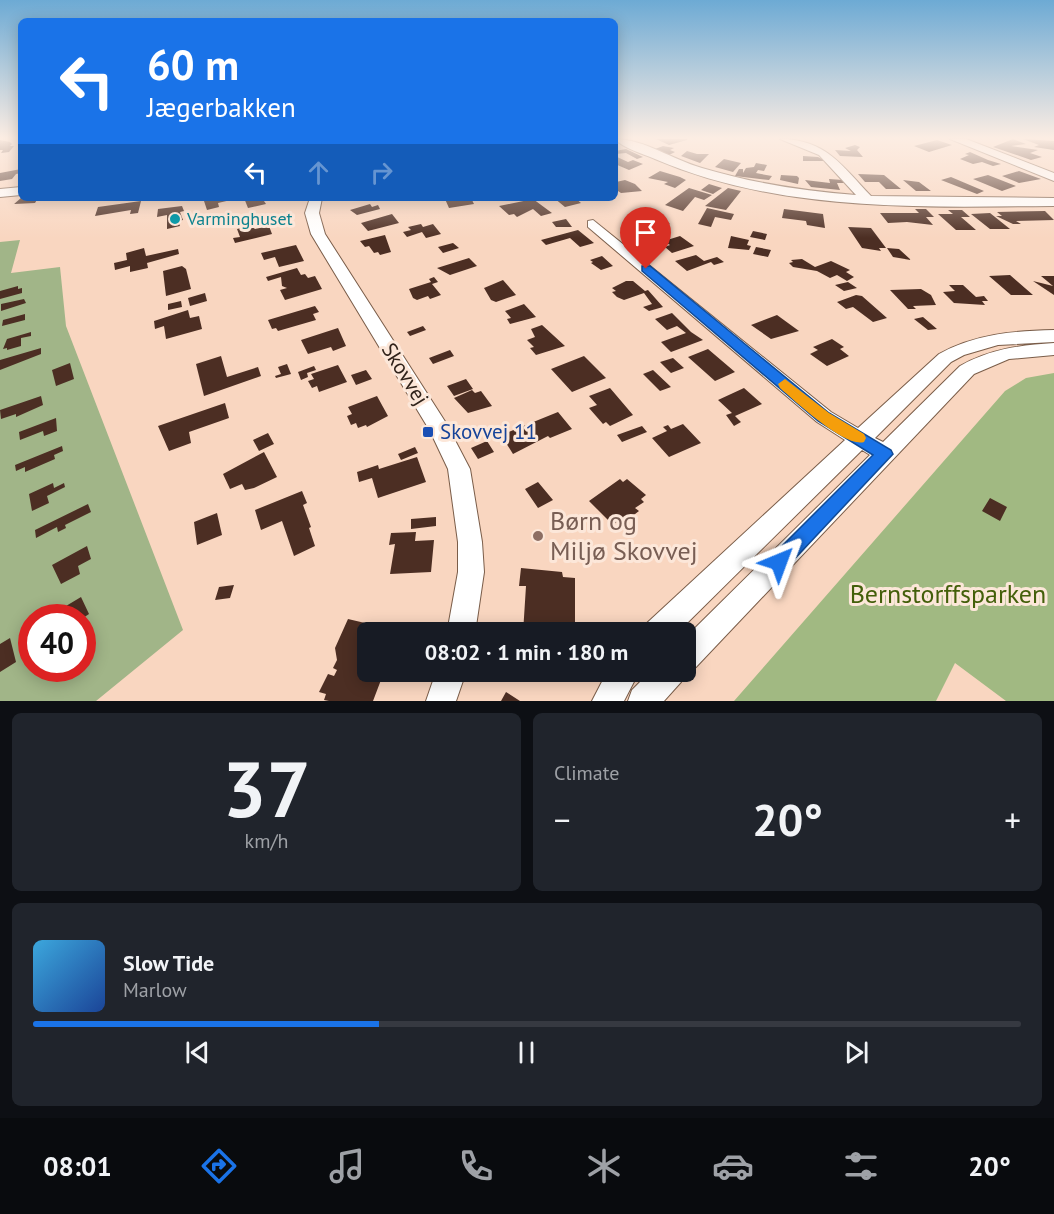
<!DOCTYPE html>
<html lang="en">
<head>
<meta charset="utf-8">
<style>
  body { margin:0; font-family:"PT Sans",sans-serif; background:#20242c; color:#f1f3f6; height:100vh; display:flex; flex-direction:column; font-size:22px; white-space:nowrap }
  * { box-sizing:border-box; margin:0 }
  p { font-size:20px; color:#9ea1a6 }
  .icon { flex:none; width:33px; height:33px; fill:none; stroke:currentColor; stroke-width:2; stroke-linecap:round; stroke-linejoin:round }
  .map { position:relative; height:701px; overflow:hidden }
  .panel { display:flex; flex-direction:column; gap:12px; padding:12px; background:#0d0f14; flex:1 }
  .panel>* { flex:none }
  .top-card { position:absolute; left:18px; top:18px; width:600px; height:183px; border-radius:9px; box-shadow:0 3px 15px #0003; background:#1a73e8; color:#fff; overflow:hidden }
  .speed { position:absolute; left:18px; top:604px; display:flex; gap:12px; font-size:30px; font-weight:700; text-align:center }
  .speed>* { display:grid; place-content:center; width:78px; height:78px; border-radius:50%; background:#171b24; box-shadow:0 3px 15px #0003; line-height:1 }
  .speed .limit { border:9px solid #d22; background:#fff; color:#111 }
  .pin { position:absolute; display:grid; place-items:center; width:51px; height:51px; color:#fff; margin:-62px -26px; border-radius:50% 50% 50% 0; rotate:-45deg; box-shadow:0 0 6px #0007 }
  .pin .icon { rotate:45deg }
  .me { position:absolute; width:66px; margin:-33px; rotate:44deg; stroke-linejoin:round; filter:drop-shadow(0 0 4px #0008) }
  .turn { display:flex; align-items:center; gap:21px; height:126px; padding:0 30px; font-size:27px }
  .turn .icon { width:78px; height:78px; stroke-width:2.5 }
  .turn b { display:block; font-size:42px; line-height:51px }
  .lanes { display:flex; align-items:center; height:57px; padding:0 30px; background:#0003; justify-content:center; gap:30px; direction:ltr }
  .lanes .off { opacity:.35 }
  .big { font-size:45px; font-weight:700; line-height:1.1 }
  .panel .widget { flex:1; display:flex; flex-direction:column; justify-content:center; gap:9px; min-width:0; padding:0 21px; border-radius:9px; background:#20242c }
  .panel .dial { align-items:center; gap:0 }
  .dial b { font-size:78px; line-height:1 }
  .song { display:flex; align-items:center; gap:18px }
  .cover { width:72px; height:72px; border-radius:9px; background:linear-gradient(135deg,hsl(200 70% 55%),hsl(220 70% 35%)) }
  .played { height:6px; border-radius:3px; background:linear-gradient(90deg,#1a73e8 35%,#363941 35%) }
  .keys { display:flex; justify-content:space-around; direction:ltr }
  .heat { display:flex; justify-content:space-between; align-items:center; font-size:33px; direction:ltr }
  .panel .tiles { flex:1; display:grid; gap:12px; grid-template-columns:1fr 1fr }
  .widget:last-child { grid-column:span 2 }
  .trip { position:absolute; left:357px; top:622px; width:339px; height:60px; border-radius:9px; background:#171b24; box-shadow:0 3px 15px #0003; font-weight:700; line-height:60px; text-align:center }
  .tab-bar { display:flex; height:96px; justify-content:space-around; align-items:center; background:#090b0e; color:#9ea1a6 }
  .tab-bar .icon { width:42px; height:42px }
  .tab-bar .selected { color:#1a73e8 }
  .tab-bar b { font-size:27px; color:#f1f3f6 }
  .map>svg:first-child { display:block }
</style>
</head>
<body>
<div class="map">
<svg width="1054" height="701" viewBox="0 0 1054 701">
  <rect width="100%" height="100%" fill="#f9d6c0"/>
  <path fill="#a1b588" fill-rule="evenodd" d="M20,240L11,273L60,267L66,326L183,630L96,701H0V242ZM32,618H82V669H32Z"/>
  <path fill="#a1b982" d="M1054,373V701H1006L955,663L936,701H734L1005,391L1026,378Z"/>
  <path fill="#4c2e23" d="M656,139H687V140L669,145Z
    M1013,139L1026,144L1011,146L1038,150L1030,153L1042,157L1031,160L993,147Z
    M1023,139L1054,141V150L1034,147L1039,145Z
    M0,140L10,142L12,144L10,146H14L9,152L1,153L3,150H0Z
    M937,140L952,145L929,152L914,146Z
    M855,145L860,147L857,150L863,157L840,156L835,150L851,151L845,148Z
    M663,146L674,148L670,150L675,152L669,155L655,149Z
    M626,149L643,157L637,159L626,153L615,154V151Z
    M687,151L697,154H709L700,163L681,156Z
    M970,152L988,160L1001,164L993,166L982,162L973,164L960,159L969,155L965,154Z
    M615,156L628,162L633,160L643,164L629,170L615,164Z
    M803,156L818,157L826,161H803Z
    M724,159L741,163L733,172L715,167Z
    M756,163L767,165L764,171L758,170L756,173L772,176L769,180L735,176L739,169H743V173L746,168L754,167Z
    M21,169V173L16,174L12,179L0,181V173Z
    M660,171L680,177L686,180L675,188L664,184L668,182L648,178Z
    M1019,171L1041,179L1019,183L1002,176Z
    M858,174L884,175L901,189H886L879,182H865Z
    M781,175L797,176L799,178L798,184L780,180Z
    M988,175L1016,186L1002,191L973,179Z
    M951,177L984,191L977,194L941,180Z
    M829,179L843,180L844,183H837L840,190L811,187L805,180L830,183Z
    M625,180L635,184L642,191L621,193L615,189V184H618L616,182Z
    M903,180L919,182L931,191H916Z
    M709,184L722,188L713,194L701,190Z
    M689,188L712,195L704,200L695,197L683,211L665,205Z
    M728,188L741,191L726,210L705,206Z
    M21,198H38L35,203L14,204Z
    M217,198H235V199L218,203L219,207L207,210L204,201Z
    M244,198H262L266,204L248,208Z
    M471,198L474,204L449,208L445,199Z
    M554,198H575L581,203L565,207Z
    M533,199L552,213L541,216L533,209L517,217L514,214L509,215L499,206Z
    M141,201L138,213L130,214L131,210L95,216L98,207Z
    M370,204L372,207L378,205L380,209L357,215L350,210Z
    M182,206L184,211L180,212L183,220L178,221L180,226L167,229V215L157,217L158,209Z
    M707,208L734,214L731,220L715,217L711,227L698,224Z
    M784,209L823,214L825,228L807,225L806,221L782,218Z
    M915,209H926L934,217H926L933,225L907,222L888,223L880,213H919Z
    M948,210H962L970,217H961L976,230H956L938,214H953Z
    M1045,211L1054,220L1016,221L1021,224H1013L996,216H1002L997,212Z
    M654,213L670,224L657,228L644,219L649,218L645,215Z
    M990,213L1010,229H990L971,214Z
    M392,214L399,223L368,231L361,223Z
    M566,219L572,227H556L552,222Z
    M421,224L423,227L433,224L441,234L426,238L422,232L407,237L403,232L411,230L408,227Z
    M251,226L255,229L269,226L272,234L235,243L233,238L240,237L237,229Z
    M848,227L871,228L886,248H879L881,251L862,248Z
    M578,230L594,243L580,247L570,238L546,245L541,240Z
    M753,231L767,234L765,240L750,237Z
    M385,235L391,252L380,255L378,252L374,253L369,246L365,247L360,241Z
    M680,236L694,246L672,253L665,247L670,245L664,241Z
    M731,236L749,240L747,245L751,246L749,250L728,248Z
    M453,243L459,248L443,253L438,247Z
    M296,245L304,261L279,267L275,257L264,260L261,253Z
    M756,247L771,250L768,257L753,254Z
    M144,248L146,256L178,249L179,254L147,263L148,268L130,272V266L115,270L114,263L127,260L126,253Z
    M887,248L899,249L911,260L893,257Z
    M696,255L704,261L717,257L724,262L714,265L711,262L687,271L675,261Z
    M602,256L613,266L601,270L591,263L593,262L590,260Z
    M469,258L477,266L450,275L437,268Z
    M802,259L815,267L831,261L850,270L846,272L854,277L847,281L837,275L830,278L817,271L793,267L789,263L793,262L791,260Z
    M182,266L186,269L191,289L166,296L163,271Z
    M297,268L301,275L305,274L308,278L315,276L322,289L285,300L280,290L287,288L282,286L281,277L268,281L266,277Z
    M1010,275L1033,295H1011L989,276Z
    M1041,276H1054V295L1033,281L1053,286Z
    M434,277L438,282L432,284L441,295L430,299L428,296L417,300L413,298L409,289L431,282L429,279Z
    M503,280L516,295L496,302L491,300L484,288Z
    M626,281H633L645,291L648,290L663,307L649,311L643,307L652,304L644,293L624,300L617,297L612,292L616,291L612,288Z
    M848,282L857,288L844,291L835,285Z
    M949,285H963L976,297L984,296L988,301H982L985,305L954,303L943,292L955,291Z
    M18,286V289L22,288V293L0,299V291Z
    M921,289L931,295L936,305L913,306L916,309H908L890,290Z
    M205,293L207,301L190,306L188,298Z
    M856,295L862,296L887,318L873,322L853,307L846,309L837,302Z
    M24,299L26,303L1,311V304Z
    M181,301L182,307L168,310V304Z
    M524,304L536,317L510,324L507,319L511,318L505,311Z
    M315,306L319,312L313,314L316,320L278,331L276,328L272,329L268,320Z
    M188,310L190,318L199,316L202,329L166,339L164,326L155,329L154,321Z
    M672,313L691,332L703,340L671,352L661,342L686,333L677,326L667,330L655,319Z
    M25,314V320L2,326L3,320Z
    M777,315L799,331L771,339L751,325Z
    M923,317L937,329L928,330L914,319Z
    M542,325L565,346L536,355L530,348L534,347L527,340L535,337L531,329Z
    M423,326L426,330L410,336L407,332Z
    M338,328L346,346L333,351L331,347L308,354L301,340Z
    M31,332V336L21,338V346L7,350V348L3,349L7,339Z
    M832,339L844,347L840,349L849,356L827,366L810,354L818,350L813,347Z
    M41,348V354L0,370V360Z
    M708,349L735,372L715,381L688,357Z
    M450,350L454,356L433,364L429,358Z
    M221,356L227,377L258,367L261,376L204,396L196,364Z
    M584,356L606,378L572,392L551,369Z
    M673,358L684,368L671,373L660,362Z
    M70,363L74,379L56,386L52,370Z
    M287,364L291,374L276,378L275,376L281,374L278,367Z
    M338,365L347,382L319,392L317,386L312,388L308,381L314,379L311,374Z
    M314,366L316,370L307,373L308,377L301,380L298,372Z
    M366,370L372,379L356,385L351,375Z
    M653,370L671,387L660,391L643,374Z
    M466,379L473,389L454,396L447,386Z
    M610,388L633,415L610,426L606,422L603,424L589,408L597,405L589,396Z
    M744,388L762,404L735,416L741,422L734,426L726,415L732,413L718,400Z
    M472,390L475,393L481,391L492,406L468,413L454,398Z
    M41,396L43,405L16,417V414L1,419L0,410Z
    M377,396L388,416L367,427L366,425L358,428L356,423L351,425L347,416L352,414L348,407Z
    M225,403L229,418L189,432L191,443L169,451L158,426Z
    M558,412L572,429L550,438L548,436L513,454L501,435Z
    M56,418L57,431L44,436L43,431L20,440L19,432Z
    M683,424L701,443L669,457L652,438L667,431L663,427L668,425L671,429Z
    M642,426L647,432L622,442L617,435Z
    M268,433L274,444L259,451L253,440Z
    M487,441L494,452L478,459L471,448Z
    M62,446L63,451L54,455L55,459L25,472V467L16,471L15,465Z
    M415,447L418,453L401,460L398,454Z
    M264,452L277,477L254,488L245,490L242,484L230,489L223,474Z
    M417,457L426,482L378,498L372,478L359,482L357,472L378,465L379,469Z
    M620,479L623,482L627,479L646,495L641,499L644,502L635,508L639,511L626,521L622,518L613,525L589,501Z
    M538,482L553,500L538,508L525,489Z
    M53,483L54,488L64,483L65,487L47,496L49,503L32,511L29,494Z
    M302,491L307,503L303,505L311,527L309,528L315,546L294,556L282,521L261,530L255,510Z
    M990,498L1007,507L1000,521L982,511Z
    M88,504L91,512L65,525L66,528L58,532L57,527L36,538L35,530Z
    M217,513L222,535L197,545L194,522Z
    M436,517V526L411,529V519Z
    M416,532L415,541L434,540L431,572L390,574L395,544L389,545L391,533Z
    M87,546L91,559L78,566L80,574L61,584L52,565Z
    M521,568L562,572L563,577L575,578V633H523L526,586H519Z
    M234,585L230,598L215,600L219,587Z
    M81,597L89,614L83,618H52L51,615Z
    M348,619L399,631L398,633H368V672H384L373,701H329L324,700L326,694L319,692L328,674L334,676L337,670L333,668L337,660L335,648Z
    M10,638L16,662L0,672V644Z
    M506,692L520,701H501Z"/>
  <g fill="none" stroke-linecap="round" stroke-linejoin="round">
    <g stroke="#7a5d49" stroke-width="2">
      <path id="minor" d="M615,139C644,139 673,160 702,168C752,183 804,191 856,195L819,155L780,139C826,139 842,166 871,196L1054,198V206C921,207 781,213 655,159C643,154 623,148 615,139Z
        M950,139H966L1054,173V181Z
        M21,187V195L0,197V189Z
        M310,198H322L319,213L325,234L446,423L470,469L482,542L484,572L475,633H447L458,572V542L448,469L430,431L311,234L305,213Z
        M593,220L831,412L858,428L939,354C975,334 1013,331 1054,330V342L998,345L964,355L951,362L875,438L883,442L960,366C990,349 1021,345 1054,343V355L1009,359L974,374L696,667L686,671V637L870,455L862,450L677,633H643L647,623L845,440L817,422L588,227V221Z
        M436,672H466L456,701H426Z
        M607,672H639L624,701H592Z
        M650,672H686L681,682L664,701H628L632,690Z"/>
    </g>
    <use href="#minor" fill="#fff" fill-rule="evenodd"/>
  </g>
  <linearGradient id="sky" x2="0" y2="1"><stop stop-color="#6daad4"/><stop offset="0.58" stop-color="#fcede3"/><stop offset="1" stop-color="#fcede3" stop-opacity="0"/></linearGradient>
  <rect width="1054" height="238" fill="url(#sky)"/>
  <path fill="#1a73e8" stroke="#114b97" stroke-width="1.5" d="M642,266H650L829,413L891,450L893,454L786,568L779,571L772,568L769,562L772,556L873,455L818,421L642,271Z"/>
  <path fill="#f59e0b" d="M785,379L829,413L864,434L866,438L864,442C845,448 795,401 780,388L778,384Z"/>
  <circle fill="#0f9aa8" stroke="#fce7d9" stroke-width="2" cx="175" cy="219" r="6"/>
  <rect fill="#1a4fb4" stroke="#fce7d9" stroke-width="2" x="422" y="426" width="12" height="12" rx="3"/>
  <circle fill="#8d6e63" stroke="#fce7d9" stroke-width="2" cx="538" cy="536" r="6"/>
  <g text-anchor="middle" stroke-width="6" stroke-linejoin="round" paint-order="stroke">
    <g font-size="18" fill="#0d838f" stroke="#fce7d9" text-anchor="start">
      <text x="187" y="225">Varminghuset</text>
    </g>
    <g font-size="21" fill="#30231b" stroke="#fce7d9">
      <text transform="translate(405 374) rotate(58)" y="7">Skovvej</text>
    </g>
    <g font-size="21" fill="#164399" stroke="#fce7d9" text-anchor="start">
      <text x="440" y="439">Skovvej 11</text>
    </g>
    <g font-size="26" fill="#785e54" stroke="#fce7d9" text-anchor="start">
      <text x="550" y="530">Børn og<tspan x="550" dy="30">Miljø Skovvej</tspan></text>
    </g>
    <g font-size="26" fill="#435f0a" stroke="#fce7d9">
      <text x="948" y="603">Bernstorffsparken</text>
    </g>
  </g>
</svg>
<div class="speed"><div class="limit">40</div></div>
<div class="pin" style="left:646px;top:269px;background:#d93025"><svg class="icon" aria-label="arrive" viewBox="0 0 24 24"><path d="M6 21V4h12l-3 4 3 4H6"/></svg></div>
<svg class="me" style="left:779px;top:562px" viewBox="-20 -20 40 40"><path d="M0-17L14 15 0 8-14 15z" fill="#1a73e8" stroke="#fff" stroke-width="4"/></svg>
<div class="trip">08:02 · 1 min · 180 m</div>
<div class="top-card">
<div class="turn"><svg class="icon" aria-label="left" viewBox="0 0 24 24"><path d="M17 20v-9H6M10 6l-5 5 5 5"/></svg><div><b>60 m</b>Jægerbakken</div></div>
<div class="lanes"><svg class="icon" aria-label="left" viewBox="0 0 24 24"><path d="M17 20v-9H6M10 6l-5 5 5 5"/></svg><svg class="icon off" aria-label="ahead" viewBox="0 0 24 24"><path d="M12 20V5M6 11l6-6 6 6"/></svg><svg class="icon off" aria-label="right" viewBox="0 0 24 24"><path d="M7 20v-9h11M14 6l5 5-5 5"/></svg></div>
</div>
</div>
<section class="panel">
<div class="tiles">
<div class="widget dial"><b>37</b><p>km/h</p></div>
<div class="widget"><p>Climate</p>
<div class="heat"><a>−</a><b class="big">20°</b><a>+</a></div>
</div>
<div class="widget">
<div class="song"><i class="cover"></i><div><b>Slow Tide</b><p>Marlow</p></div></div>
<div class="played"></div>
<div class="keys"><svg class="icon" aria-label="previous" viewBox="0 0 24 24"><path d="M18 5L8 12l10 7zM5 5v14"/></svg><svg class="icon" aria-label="pause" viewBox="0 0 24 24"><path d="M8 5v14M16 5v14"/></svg><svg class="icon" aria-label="next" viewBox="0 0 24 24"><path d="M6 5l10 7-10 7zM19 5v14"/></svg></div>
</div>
</div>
</section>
<nav class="tab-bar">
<b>08:01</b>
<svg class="icon selected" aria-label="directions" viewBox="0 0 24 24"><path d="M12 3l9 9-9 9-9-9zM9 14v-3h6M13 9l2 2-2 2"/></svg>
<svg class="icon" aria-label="music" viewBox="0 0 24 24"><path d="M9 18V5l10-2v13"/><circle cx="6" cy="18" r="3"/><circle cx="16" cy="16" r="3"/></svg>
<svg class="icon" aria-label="phone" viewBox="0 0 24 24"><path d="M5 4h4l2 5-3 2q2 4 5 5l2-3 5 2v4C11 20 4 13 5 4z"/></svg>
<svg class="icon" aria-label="climate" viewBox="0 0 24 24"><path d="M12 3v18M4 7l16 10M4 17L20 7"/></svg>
<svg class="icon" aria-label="car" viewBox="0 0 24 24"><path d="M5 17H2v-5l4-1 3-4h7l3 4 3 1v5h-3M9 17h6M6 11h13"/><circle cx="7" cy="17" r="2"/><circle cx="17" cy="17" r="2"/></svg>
<svg class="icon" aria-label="filters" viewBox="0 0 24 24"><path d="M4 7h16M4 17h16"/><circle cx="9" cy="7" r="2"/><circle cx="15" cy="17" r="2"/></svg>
<b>20°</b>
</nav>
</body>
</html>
